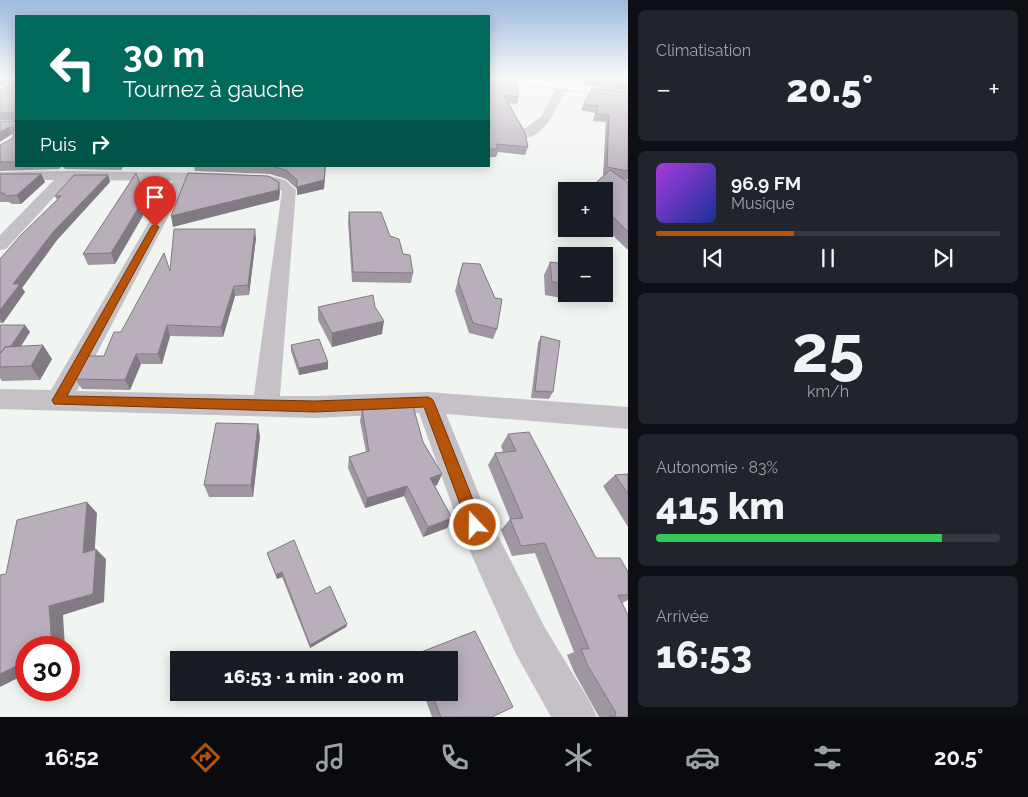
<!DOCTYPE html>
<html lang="fr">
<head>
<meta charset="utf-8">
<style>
  body { margin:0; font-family:Raleway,sans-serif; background:#20242c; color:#f1f3f6; height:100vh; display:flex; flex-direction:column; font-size:19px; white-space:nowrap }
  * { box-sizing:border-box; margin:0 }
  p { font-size:16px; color:#9ea1a6 }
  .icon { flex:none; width:28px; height:28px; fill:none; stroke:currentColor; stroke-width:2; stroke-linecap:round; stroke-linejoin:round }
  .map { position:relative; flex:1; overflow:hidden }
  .details { display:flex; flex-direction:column; gap:10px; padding:10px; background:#0d0f14; width:400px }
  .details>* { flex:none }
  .guide { position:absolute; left:15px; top:15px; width:475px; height:152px; border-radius:0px; box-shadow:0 2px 12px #0003; background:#00695c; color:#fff; overflow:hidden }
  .fabs { position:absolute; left:558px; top:182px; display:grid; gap:10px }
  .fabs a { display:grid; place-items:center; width:55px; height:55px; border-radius:0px; background:#171b24; box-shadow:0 2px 12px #0003; font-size:25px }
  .speed { position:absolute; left:15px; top:636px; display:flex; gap:10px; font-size:25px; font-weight:700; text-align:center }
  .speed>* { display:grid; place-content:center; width:65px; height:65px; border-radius:50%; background:#171b24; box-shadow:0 2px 12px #0003; line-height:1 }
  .speed .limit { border:8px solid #d22; background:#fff; color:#111 }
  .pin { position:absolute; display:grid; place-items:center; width:42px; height:42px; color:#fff; margin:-51px -21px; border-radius:50% 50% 50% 0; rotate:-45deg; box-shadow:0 0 5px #0007 }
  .pin .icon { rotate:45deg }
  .me { position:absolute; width:55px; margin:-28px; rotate:339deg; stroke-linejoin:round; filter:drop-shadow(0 0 4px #0008) }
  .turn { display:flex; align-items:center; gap:18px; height:105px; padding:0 25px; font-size:22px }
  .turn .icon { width:65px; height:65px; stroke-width:2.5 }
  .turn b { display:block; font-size:35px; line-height:42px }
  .then { display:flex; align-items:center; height:48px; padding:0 25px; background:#0003; gap:10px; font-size:19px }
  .big { font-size:38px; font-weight:800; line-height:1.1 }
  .details .tile { flex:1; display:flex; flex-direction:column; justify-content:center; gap:8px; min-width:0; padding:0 18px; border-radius:8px; background:#20242c }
  .details .dial { align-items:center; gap:0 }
  .dial b { font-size:65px; line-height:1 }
  .song { display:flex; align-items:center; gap:15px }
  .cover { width:60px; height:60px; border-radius:8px; background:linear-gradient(135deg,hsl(280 70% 55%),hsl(230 70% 35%)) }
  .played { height:5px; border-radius:2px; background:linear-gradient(90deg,#b45309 40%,#363941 40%) }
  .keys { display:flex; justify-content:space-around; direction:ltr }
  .heat { display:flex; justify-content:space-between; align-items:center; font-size:28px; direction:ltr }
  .charge { height:8px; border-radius:4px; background:linear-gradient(90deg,#34c759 83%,#363941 0) }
  .trip { position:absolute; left:170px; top:651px; width:288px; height:50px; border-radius:0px; background:#171b24; box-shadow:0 2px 12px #0003; font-weight:800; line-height:50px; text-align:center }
  .tab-bar { display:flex; height:80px; justify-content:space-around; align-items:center; background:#090b0e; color:#9ea1a6 }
  .tab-bar .icon { width:35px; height:35px }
  .tab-bar .current { color:#b45309 }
  .tab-bar b { font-size:22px; color:#f1f3f6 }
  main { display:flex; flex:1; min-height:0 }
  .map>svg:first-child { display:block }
</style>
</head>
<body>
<main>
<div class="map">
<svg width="628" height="717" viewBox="0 0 628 717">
  <rect width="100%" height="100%" fill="#f1f5f2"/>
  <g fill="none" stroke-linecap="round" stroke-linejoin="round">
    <path fill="#ccc4d1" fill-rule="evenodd" d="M561,85L566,88C559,103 544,142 521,137L520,134L521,131L541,117L556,88Z"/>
    <g stroke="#bcb5bd" stroke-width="2">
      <path id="primary" d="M489,77H511L628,91V97L489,80Z"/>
    </g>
    <path fill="#c6c0c7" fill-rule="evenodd" d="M67,171L219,173L270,176L285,180L296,190L280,396H315L428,392L628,407V429L446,414L487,514L544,626L590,702L597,717H551L516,654L463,536L419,413L315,418L0,409V389L51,390L173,181L70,180L6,249L0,250V235L54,180H0V172ZM187,181L269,184L282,191L254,395L77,391Z"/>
    <use href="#primary" fill="#fff" fill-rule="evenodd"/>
  </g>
  <path fill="#9f96a1" d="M16,77V166H62L59,169L0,171V145L13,138L14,134H12L0,121H14V120H0V89L14,82Z
    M489,77L519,97L517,104L508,103L528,147L525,155L498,152L496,157H489Z
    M563,77H628V90L584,84L585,79Z
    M628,92V180L623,179L628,182V250L607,230L604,228V176L603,175L606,122L593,121L595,113L581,110L584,104Z
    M62,166H124L121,170L65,169Z
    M194,166H326L324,189L297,195V189L286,179L270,174L195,171Z
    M345,166H378V167Z
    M0,174H41L45,182L21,204H12L9,202H0Z
    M108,175L110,182L57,240L22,288L25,292L3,323H0V259L57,200L55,196Z
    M145,197L148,207L115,264L88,265L83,254Z
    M349,212L390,236L403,254L413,273L411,283L352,282L348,222Z
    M256,238L249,295L235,296L223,337L170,336L162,364H141L130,390L82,389L75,379L104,356L121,332L170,271Z
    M550,262L566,264V294H575L572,300L545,295L544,275Z
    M463,263L497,329L493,339L469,333L455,291Z
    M318,307H375L382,334L332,347L318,320Z
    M0,325L30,332L21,346L52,359L40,380L2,381L0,378Z
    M541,336L553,392L549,399L531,398L538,343Z
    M291,345L328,362V369L299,375L291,351Z
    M362,409L423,442L442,474L437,485L435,486L452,518L447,528L423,537L404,496L365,508L348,468L349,457L366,452L360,421Z
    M508,434L596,558L628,572V600L622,603L628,717H599L574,672L567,655L574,652L535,553L512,556L501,530L510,519L488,465L495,453L503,452L501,446Z
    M260,436L253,497H209L204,485Z
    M628,474V527L603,486L615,475Z
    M267,553L316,594L347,624L346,627L310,648L282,577L277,579L269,558Z
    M475,631L513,707L492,717H432L423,692H449V660H410L416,654Z"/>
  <path fill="#827a83" d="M4,77H16V78L0,86V79Z
    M9,127L12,134L0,142V132Z
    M325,166L324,189L297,195V187Z
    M41,174L45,182L21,204L17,195Z
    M108,175L110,182L57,240L22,288L25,292L3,323L0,319V310L13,284L53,232Z
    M279,182L280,192L279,200L173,227L171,216Z
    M145,197L148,207L115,264L111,253Z
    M255,229L256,238L249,295L248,285Z
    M234,286L235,296L223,337L221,327Z
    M384,321L382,334L332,347V333Z
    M25,325L30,332L7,367L0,363Z
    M167,325L170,336L162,364L158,354Z
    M43,345L52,359L40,380L31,366Z
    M136,354L141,364L130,390L125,380Z
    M328,362V369L299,375V368Z
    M258,424L260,436L253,497L251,485Z
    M442,474L437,485L426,489L430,478Z
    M407,486L404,496L365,508L367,498Z
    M87,502L97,513L94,563L83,553Z
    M452,518L447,528L423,537L428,527Z
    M96,549L106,559L104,602L63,615L65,648H52L49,606Z
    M282,572V577L277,579L276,575Z
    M347,624L346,627L310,648V645Z
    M26,661V674L0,687V674Z"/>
  <path fill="#b9afbb" stroke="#827a83" d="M14,77H16V162H0V145L13,138L14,127H9L0,132V121H14V113H0V89L14,82Z
    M489,77H497L516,79L519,97L504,95L525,133L528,147L496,144L498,149H489Z
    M586,77H628V83L586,78Z
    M592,88L628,92V171L607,167L609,115L596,114L598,106L584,104Z
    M271,166H325L324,180L297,187V180L286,170Z
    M610,170L628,182V232L614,218L604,215V191H587Z
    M136,173L145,197L111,253L83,254Z
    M188,173L268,176L279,182L278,190L171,216Z
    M0,174H41L17,195L7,196L4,193H0Z
    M74,175H108L53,232L13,284H20L0,310V259L21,235L61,196H55Z
    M349,212H381L390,236L399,239L403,254L410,255L413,273L353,272Z
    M174,229H255L248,285L234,286L221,327L167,325L158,354H136L125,380L75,379L88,356H104L114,332H121L164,253L170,271Z
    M550,262L566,264V284L552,282Z
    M463,263L480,264L495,298L502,299L497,329L473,323L458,281Z
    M373,295L375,307L384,321L332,333L318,307Z
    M0,325H25L11,346L5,347L0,354Z
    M541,336L560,341L553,392L535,391Z
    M319,339L328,362L299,368L291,345Z
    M43,345L31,366L0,367V354L5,347Z
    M413,406L423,442L442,474L430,478L452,518L428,527L407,486L367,498L349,457L369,451L362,409Z
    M216,423L258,424L251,485H204Z
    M529,432L596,558H620L628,572V595H618L628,615V717H609V716H615L616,713L588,666L581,649H589L545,543L521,546L510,519L523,518L495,453L516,451L508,434Z
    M628,474V494L615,475Z
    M87,502L83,553L96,549L93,594L49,606L52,648H26V661L0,674V575L6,574L17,520Z
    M294,540L316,594L330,586L347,624L310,645L282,572L276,575L267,553Z
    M475,631L513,707L492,717H441L431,692H449V660H418L416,654Z"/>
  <linearGradient id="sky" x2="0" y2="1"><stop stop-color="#9dbadf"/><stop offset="0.44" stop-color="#f9faf9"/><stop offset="1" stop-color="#f9faf9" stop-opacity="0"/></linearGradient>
  <rect width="628" height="177" fill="url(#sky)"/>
  <path fill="#b45309" stroke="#753606" d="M155,224L159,227L67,396L315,401L428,397L432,399L434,402L483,525L481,531L475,533L470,531L424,407L315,412L54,404L52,400L54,397L151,227Z"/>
</svg>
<div class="fabs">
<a>+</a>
<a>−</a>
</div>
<div class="speed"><div class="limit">30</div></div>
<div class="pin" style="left:155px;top:227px;background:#d93025"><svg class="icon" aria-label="arrive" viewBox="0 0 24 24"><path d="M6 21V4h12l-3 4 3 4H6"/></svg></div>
<svg class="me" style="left:475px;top:525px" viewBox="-20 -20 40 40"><circle r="17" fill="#b45309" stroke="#fff" stroke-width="3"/><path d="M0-11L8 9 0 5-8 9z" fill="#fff"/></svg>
<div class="trip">16:53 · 1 min · 200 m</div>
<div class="guide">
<div class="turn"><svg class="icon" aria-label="left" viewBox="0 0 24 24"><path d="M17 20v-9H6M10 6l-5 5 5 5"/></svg><div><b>30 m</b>Tournez à gauche</div></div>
<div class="then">Puis<svg class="icon" aria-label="right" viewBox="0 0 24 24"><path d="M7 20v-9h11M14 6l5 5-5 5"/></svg></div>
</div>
</div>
<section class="details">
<div class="tile"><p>Climatisation</p>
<div class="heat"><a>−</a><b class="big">20.5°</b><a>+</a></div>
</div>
<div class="tile">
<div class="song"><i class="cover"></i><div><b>96.9 FM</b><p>Musique</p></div></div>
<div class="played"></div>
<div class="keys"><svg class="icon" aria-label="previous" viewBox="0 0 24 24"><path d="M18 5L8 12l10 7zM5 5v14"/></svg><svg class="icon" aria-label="pause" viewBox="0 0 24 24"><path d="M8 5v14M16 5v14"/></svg><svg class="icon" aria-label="next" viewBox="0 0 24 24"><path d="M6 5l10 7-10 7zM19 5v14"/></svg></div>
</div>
<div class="tile dial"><b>25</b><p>km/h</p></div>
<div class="tile"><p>Autonomie · 83%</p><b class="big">415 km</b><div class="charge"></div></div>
<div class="tile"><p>Arrivée</p><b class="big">16:53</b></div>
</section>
</main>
<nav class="tab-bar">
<b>16:52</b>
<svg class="icon current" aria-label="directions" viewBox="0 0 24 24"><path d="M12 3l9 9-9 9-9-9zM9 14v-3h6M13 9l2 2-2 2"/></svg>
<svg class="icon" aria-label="music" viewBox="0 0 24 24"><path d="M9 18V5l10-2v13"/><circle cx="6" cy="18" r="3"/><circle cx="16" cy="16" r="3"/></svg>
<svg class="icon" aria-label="phone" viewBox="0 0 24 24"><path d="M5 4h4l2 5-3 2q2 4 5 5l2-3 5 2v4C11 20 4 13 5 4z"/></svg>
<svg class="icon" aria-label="climate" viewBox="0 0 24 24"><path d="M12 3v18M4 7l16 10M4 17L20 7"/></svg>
<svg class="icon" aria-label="car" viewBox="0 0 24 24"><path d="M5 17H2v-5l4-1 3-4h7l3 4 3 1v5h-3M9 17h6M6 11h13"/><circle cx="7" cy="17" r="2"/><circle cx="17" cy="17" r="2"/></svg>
<svg class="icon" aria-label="filters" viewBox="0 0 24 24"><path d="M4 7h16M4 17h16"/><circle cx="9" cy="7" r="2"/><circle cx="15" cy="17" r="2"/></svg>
<b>20.5°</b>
</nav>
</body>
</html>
